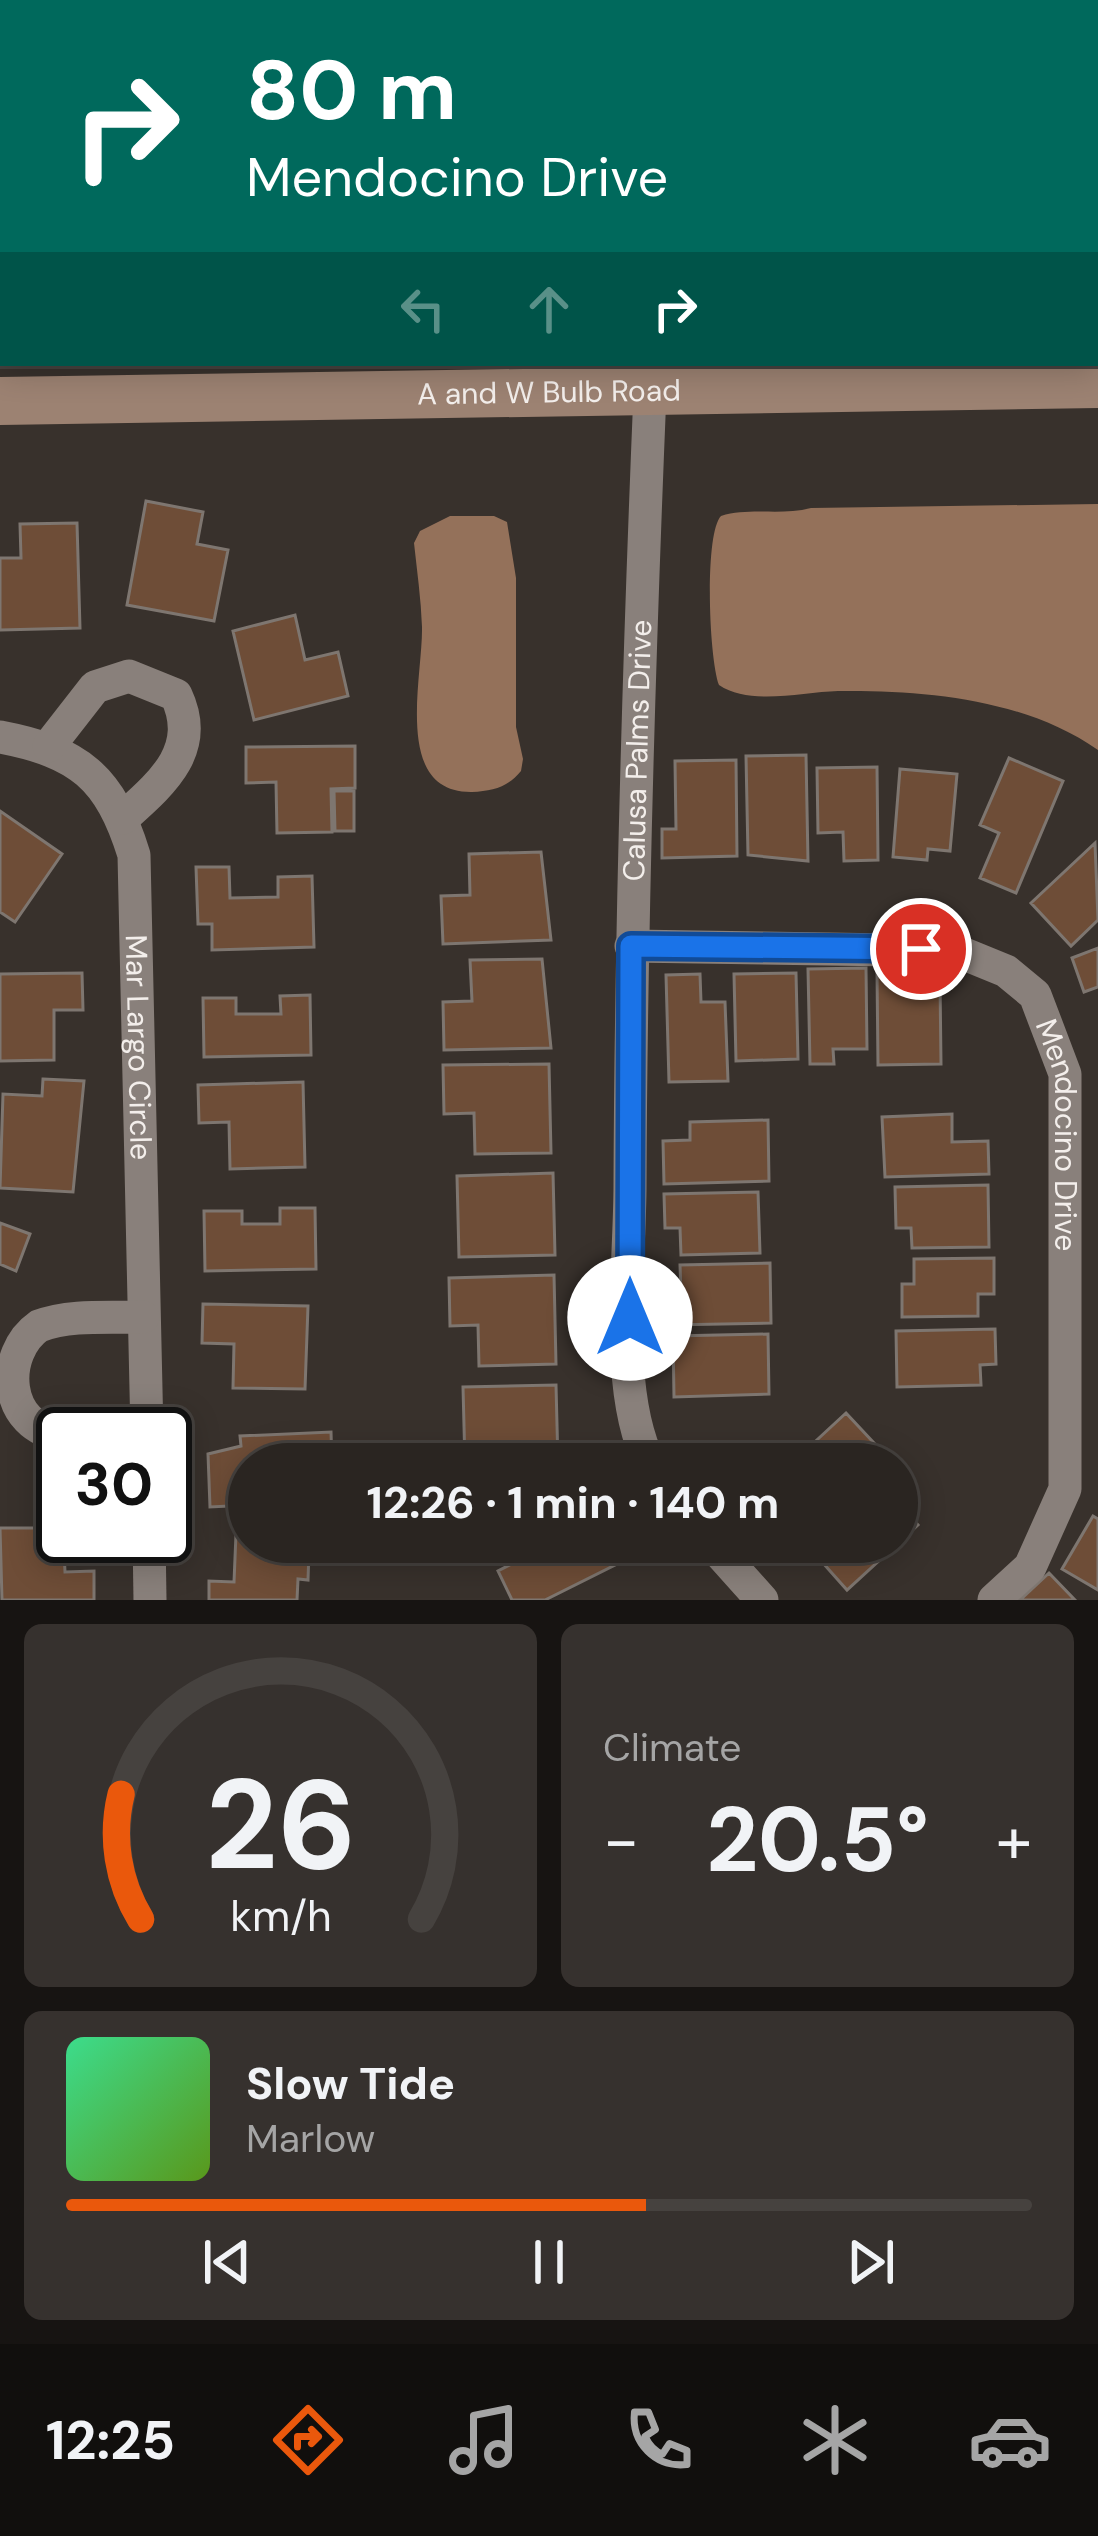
<!DOCTYPE html>
<html lang="en">
<head>
<meta charset="utf-8">
<style>
  body { margin:0; font-family:"DM Sans",sans-serif; background:#36312e; color:#f1f3f6; height:100vh; display:flex; flex-direction:column; font-size:45px; white-space:nowrap }
  * { box-sizing:border-box; margin:0 }
  p { font-size:39px; color:#a5a5a5 }
  .icon { flex:none; width:66px; height:66px; fill:none; stroke:currentColor; stroke-width:2; stroke-linecap:round; stroke-linejoin:round }
  .map { position:relative; height:1600px; overflow:hidden }
  .details { display:flex; flex-direction:column; gap:24px; padding:24px; background:#171412; flex:1 }
  .details>* { flex:none }
  .top-card { position:absolute; left:0px; top:0px; width:1098px; height:366px; box-shadow:0 6px 30px #0003,0 0 0 3px #46423f; background:#00695c; color:#fff; overflow:hidden }
  .speed { position:absolute; left:36px; top:1407px; display:flex; gap:24px; font-size:60px; font-weight:700; text-align:center }
  .speed>* { display:grid; place-content:center; width:156px; height:156px; border-radius:50%; background:#2a2521; box-shadow:0 6px 30px #0003,0 0 0 3px #46423f; line-height:1 }
  .speed .limit { border:6px solid #111; border-radius:18px; background:#fff; color:#111 }
  .pin { position:absolute; display:grid; place-items:center; width:102px; height:102px; color:#fff; margin:-51px; border:6px solid #fff; border-radius:50%; box-shadow:0 3px 12px #0007 }
  .me { position:absolute; width:132px; margin:-66px; rotate:0deg; stroke-linejoin:round; filter:drop-shadow(0 0 9px #0008) }
  .turn { display:flex; align-items:center; gap:42px; height:252px; padding:0 48px; font-size:54px }
  .turn .icon { width:156px; height:156px; stroke-width:2.5 }
  .turn b { display:block; font-size:84px; line-height:102px }
  .lanes { display:flex; align-items:center; height:114px; padding:0 48px; background:#0003; justify-content:center; gap:60px; direction:ltr }
  .lanes .off { opacity:.35 }
  .big { font-size:90px; font-weight:700; line-height:1.1 }
  .details .tile { flex:1; display:flex; flex-direction:column; justify-content:center; gap:18px; min-width:0; padding:0 42px; border-radius:18px; background:#36312e }
  .details .dial { align-items:center; gap:0 }
  .dial svg { height:312px; overflow:visible; fill:none; stroke:#46423f; stroke-width:7; stroke-linecap:round; text-anchor:middle }
  .dial text { fill:#f1f3f6; stroke:none }
  .song { display:flex; align-items:center; gap:36px }
  .cover { width:144px; height:144px; border-radius:18px; background:linear-gradient(135deg,hsl(150 70% 55%),hsl(90 70% 35%)) }
  .played { height:12px; border-radius:6px; background:linear-gradient(90deg,#ea580c 60%,#46423f 60%) }
  .keys { display:flex; justify-content:space-around; direction:ltr }
  .heat { display:flex; justify-content:space-between; align-items:center; font-size:66px; direction:ltr }
  .details .tiles { flex:1; display:grid; gap:24px; grid-template-columns:1fr 1fr }
  .tile:last-child { grid-column:span 2 }
  .trip { position:absolute; left:228px; top:1443px; width:690px; height:120px; border-radius:60px; background:#2a2521; box-shadow:0 6px 30px #0003,0 0 0 3px #46423f; font-weight:700; line-height:120px; text-align:center }
  .menu { display:flex; height:192px; justify-content:space-around; align-items:center; background:#110f0d; color:#a5a5a5 }
  .menu .icon { width:84px; height:84px }
  .menu .on { color:#ea580c }
  .menu b { font-size:54px; color:#f1f3f6 }
  .map>svg:first-child { display:block }
</style>
</head>
<body>
<div class="map">
<svg width="1098" height="1600" viewBox="0 0 1098 1600">
  <rect width="100%" height="100%" fill="#38312c"/>
  <path fill="#94715a" d="M1098,504V750C1025,699 925,690 838,691C802,692 750,706 719,685C709,659 704,534 721,516C750,507 781,516 811,508Z
    M450,516H494L507,522L516,578V727L523,759L521,771C508,787 493,791 472,792C392,793 423,678 422,627C421,599 417,571 414,543L420,531Z"/>
  <path fill="#6e4d37" stroke="#7e7670" stroke-width="3" d="M146,501L203,512L197,544L228,550L214,621L127,605Z
    M77,523L80,628L0,630V558H21L20,524Z
    M295,615L305,660L338,652L348,696L254,720L233,631Z
    M355,746V788L331,789L332,832L277,833L276,782L246,783V747Z
    M806,755L808,861L748,855L746,756Z
    M1009,758L1063,781L1016,893L980,878L999,833L980,825Z
    M736,760L737,856L662,858V829H676L675,761Z
    M877,767L878,860L844,861L843,832L818,833L817,768Z
    M900,769L957,774L950,851L928,849L927,860L893,857Z
    M334,791H354V831H335Z
    M0,811L62,854L15,922L0,912Z
    M1095,843L1098,920L1071,946L1031,903Z
    M541,852L551,940L443,944L441,896L470,895L469,854Z
    M196,867H229L230,898L278,897V877L312,876L314,947L212,950V924H198Z
    M1098,948V987L1084,992L1072,958Z
    M542,959L551,1048L444,1050L443,1002L472,1001L470,960Z
    M866,968L867,1049H833L834,1064H810L808,969Z
    M912,970L913,982L940,981L941,1064L878,1065L877,971Z
    M82,973L83,1010H54V1060L0,1061V974Z
    M796,973L798,1059L736,1061L734,974Z
    M700,974L701,1002H725L728,1081L669,1082L666,975Z
    M310,995L311,1055L204,1057L203,998H236V1014H281L280,996Z
    M549,1064L551,1153L475,1154L474,1113L444,1114L443,1065Z
    M43,1079L84,1081L73,1192L0,1188L3,1094L42,1096Z
    M303,1082L305,1167L230,1169L229,1122L199,1123L198,1085Z
    M952,1114V1142L988,1141L989,1174L885,1177L882,1117Z
    M768,1120L769,1181L664,1184L663,1141L690,1140V1122Z
    M553,1173L555,1255L459,1257L457,1176Z
    M988,1185L989,1247L912,1248L911,1228H896L895,1187Z
    M758,1192L760,1253L681,1255L680,1228H665L664,1194Z
    M280,1208H315L316,1269L205,1271L204,1211H242V1224H280Z
    M0,1223L30,1234L16,1271L0,1264Z
    M994,1258V1294H978V1316L902,1317V1284H914V1259Z
    M770,1263L771,1323L668,1325L667,1293H681L680,1265Z
    M554,1275L556,1364L479,1366L478,1325L450,1326L449,1278Z
    M203,1304L308,1306L305,1389L233,1388L234,1344L202,1343Z
    M995,1329L996,1364L980,1365L981,1385L897,1387L896,1331Z
    M768,1334L769,1394L674,1397L673,1336Z
    M556,1385L558,1464H465L463,1387Z
    M846,1413L887,1457L879,1464H791Z
    M331,1432L332,1464H249V1505L210,1507L208,1454L241,1446L240,1436Z
    M897,1502L918,1525L847,1590L806,1544L897,1542Z
    M1093,1516L1098,1519V1590L1062,1569Z
    M0,1528H63L65,1572L94,1571V1600H2Z
    M236,1534H249V1542H294V1551H309L308,1580L298,1579L297,1600H209V1581L234,1582Z
    M518,1542H617L625,1560L545,1600H512L498,1571L525,1557Z
    M1049,1573L1075,1600H1020Z"/>
  <g fill="none" stroke-linecap="round" stroke-linejoin="round">
    <g stroke="#89807b" stroke-width="33">
      <path id="s1" d="M0,737C79,752 110,777 134,855L147,1434"/>
      <path d="M49,746L95,687L129,676L176,695C202,750 162,783 123,818"/>
      <path id="s2" d="M631,946L957,951L1006,971L1035,995L1065,1074V1489L1030,1567L994,1600"/>
      <path d="M63,1435C2,1428 0,1353 39,1326C70,1314 111,1318 143,1317"/>
      <path id="s3" d="M650,1464C613,1391 630,1267 630,1185C631,920 639,657 650,392"/>
      <path d="M149,1536L150,1600"/>
      <path d="M710,1542L762,1600"/>
    </g>
    <path stroke="#9c8272" stroke-width="48" id="s4" d="M0,401L1098,384"/>
  </g>
  <g fill="none" stroke-linecap="round" stroke-linejoin="round">
    <g stroke="#114b97" stroke-width="30">
      <path id="route" d="M630,1318L631,946L921,949"/>
    </g>
    <use href="#route" stroke="#1a73e8" stroke-width="21"/>
  </g>
  <g text-anchor="middle" stroke-width="12" stroke-linejoin="round" paint-order="stroke">
    <g font-size="30" fill="#f3eeeb" stroke="#1d1917">
      <text dy="10" stroke="none"><textPath href="#s4" startOffset="549">A and W Bulb Road</textPath></text>
      <text dy="10" stroke="none"><textPath href="#s3" startOffset="717">Calusa Palms Drive</textPath></text>
      <text dy="10" stroke="none"><textPath href="#s1" startOffset="384">Mar Largo Circle</textPath></text>
      <text dy="10" stroke="none"><textPath href="#s2" startOffset="561">Mendocino Drive</textPath></text>
    </g>
  </g>
</svg>
<div class="speed"><div class="limit">30</div></div>
<div class="pin" style="left:921px;top:949px;background:#d93025"><svg class="icon" aria-label="arrive" viewBox="0 0 24 24"><path d="M6 21V4h12l-3 4 3 4H6"/></svg></div>
<svg class="me" style="left:630px;top:1318px" viewBox="-20 -20 40 40"><circle r="19" fill="#fff"/><path d="M0-13L10 11 0 6-10 11z" fill="#1a73e8"/></svg>
<div class="trip">12:26 · 1 min · 140 m</div>
<div class="top-card">
<div class="turn"><svg class="icon" aria-label="right" viewBox="0 0 24 24"><path d="M7 20v-9h11M14 6l5 5-5 5"/></svg><div><b>80 m</b>Mendocino Drive</div></div>
<div class="lanes"><svg class="icon off" aria-label="left" viewBox="0 0 24 24"><path d="M17 20v-9H6M10 6l-5 5 5 5"/></svg><svg class="icon off" aria-label="ahead" viewBox="0 0 24 24"><path d="M12 20V5M6 11l6-6 6 6"/></svg><svg class="icon" aria-label="right" viewBox="0 0 24 24"><path d="M7 20v-9h11M14 6l5 5-5 5"/></svg></div>
</div>
</div>
<section class="details">
<div class="tiles">
<div class="tile dial"><svg viewBox="0 0 100 80">
<path d="M14 69A42 42 0 1 1 86 69"/>
<path d="M14 69A42 42 0 0 1 9 37" stroke="#ea580c"/>
<text x="50" y="56" font-size="32" font-weight="700">26</text>
<text x="50" y="72" font-size="11">km/h</text>
</svg></div>
<div class="tile"><p>Climate</p>
<div class="heat"><a>−</a><b class="big">20.5°</b><a>+</a></div>
</div>
<div class="tile">
<div class="song"><i class="cover"></i><div><b>Slow Tide</b><p>Marlow</p></div></div>
<div class="played"></div>
<div class="keys"><svg class="icon" aria-label="previous" viewBox="0 0 24 24"><path d="M18 5L8 12l10 7zM5 5v14"/></svg><svg class="icon" aria-label="pause" viewBox="0 0 24 24"><path d="M8 5v14M16 5v14"/></svg><svg class="icon" aria-label="next" viewBox="0 0 24 24"><path d="M6 5l10 7-10 7zM19 5v14"/></svg></div>
</div>
</div>
</section>
<nav class="menu">
<b>12:25</b>
<svg class="icon on" aria-label="directions" viewBox="0 0 24 24"><path d="M12 3l9 9-9 9-9-9zM9 14v-3h6M13 9l2 2-2 2"/></svg>
<svg class="icon" aria-label="music" viewBox="0 0 24 24"><path d="M9 18V5l10-2v13"/><circle cx="6" cy="18" r="3"/><circle cx="16" cy="16" r="3"/></svg>
<svg class="icon" aria-label="phone" viewBox="0 0 24 24"><path d="M5 4h4l2 5-3 2q2 4 5 5l2-3 5 2v4C11 20 4 13 5 4z"/></svg>
<svg class="icon" aria-label="climate" viewBox="0 0 24 24"><path d="M12 3v18M4 7l16 10M4 17L20 7"/></svg>
<svg class="icon" aria-label="car" viewBox="0 0 24 24"><path d="M5 17H2v-5l4-1 3-4h7l3 4 3 1v5h-3M9 17h6M6 11h13"/><circle cx="7" cy="17" r="2"/><circle cx="17" cy="17" r="2"/></svg>
</nav>
</body>
</html>
